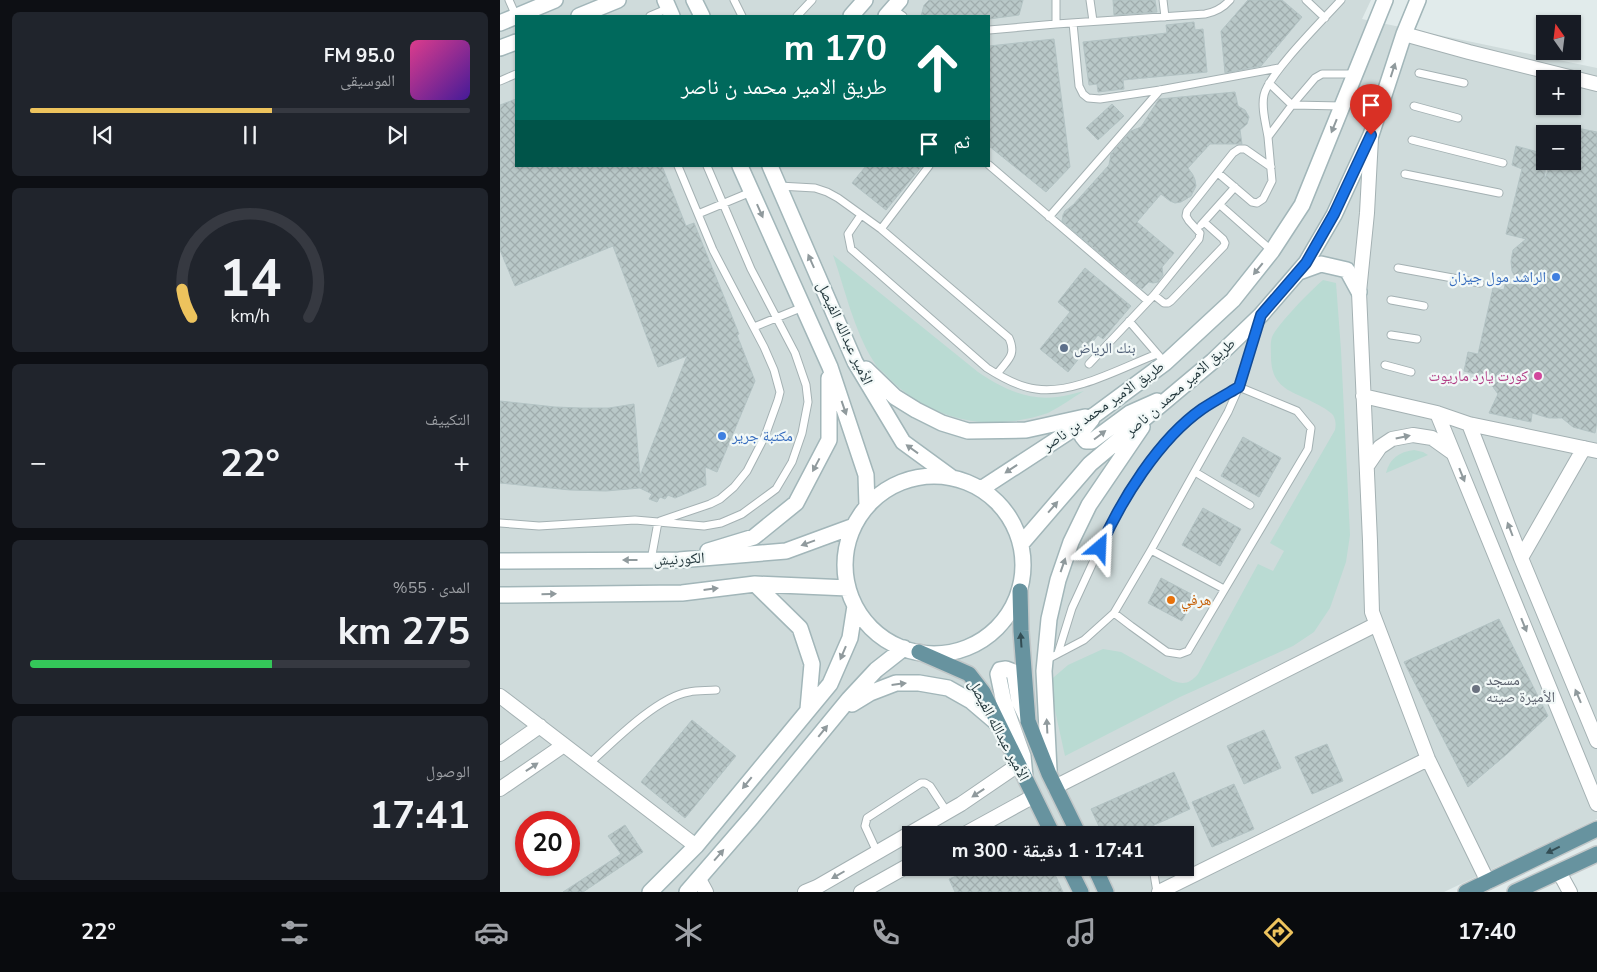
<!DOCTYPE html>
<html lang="ar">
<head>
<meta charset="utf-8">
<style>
  body { margin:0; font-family:"Nunito Sans","Noto Naskh Arabic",sans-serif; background:#20242c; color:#f1f3f6; direction:rtl; height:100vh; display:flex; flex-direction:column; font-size:19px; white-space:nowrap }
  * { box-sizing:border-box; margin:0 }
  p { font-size:16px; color:#9ea1a6 }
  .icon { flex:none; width:28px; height:28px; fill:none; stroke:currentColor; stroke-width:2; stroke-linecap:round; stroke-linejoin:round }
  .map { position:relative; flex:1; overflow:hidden; direction:ltr }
  .drawer { display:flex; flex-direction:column; gap:12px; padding:12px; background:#0d0f14; width:500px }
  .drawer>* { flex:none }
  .top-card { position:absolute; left:15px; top:15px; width:475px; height:152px; border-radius:0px; box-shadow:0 1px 4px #0004; direction:rtl; background:#00695c; color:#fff; overflow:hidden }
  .needle { width:32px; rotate:346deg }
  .buttons { position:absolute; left:1036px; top:15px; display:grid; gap:10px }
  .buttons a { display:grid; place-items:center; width:45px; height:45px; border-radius:0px; background:#171b24; box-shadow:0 1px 4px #0004; font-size:25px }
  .speed { position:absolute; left:15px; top:811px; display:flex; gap:10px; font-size:25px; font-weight:700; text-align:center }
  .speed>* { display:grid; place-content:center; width:65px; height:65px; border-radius:50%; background:#171b24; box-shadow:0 1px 4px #0004; line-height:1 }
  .speed .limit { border:8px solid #d22; background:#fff; color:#111 }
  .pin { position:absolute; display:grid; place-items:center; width:42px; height:42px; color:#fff; margin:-51px -21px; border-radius:50% 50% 50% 0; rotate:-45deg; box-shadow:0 0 5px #0007 }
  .pin .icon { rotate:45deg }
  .me { position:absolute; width:55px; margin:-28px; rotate:26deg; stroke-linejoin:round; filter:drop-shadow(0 0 4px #0008) }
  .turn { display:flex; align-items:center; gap:18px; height:105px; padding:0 20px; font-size:22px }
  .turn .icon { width:65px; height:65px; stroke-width:2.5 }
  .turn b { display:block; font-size:35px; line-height:42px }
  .then { display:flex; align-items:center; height:48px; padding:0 20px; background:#0003; gap:10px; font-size:19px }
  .big { font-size:38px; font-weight:700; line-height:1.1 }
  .drawer .card { flex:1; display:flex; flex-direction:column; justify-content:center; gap:8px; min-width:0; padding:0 18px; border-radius:8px; background:#20242c }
  .drawer .dial { align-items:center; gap:0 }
  .dial svg { height:130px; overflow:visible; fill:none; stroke:#363941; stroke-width:7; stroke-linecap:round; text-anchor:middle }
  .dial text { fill:#f1f3f6; stroke:none }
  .song { display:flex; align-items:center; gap:15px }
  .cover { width:60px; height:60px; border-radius:8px; background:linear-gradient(135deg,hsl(330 70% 55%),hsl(260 70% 35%)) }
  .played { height:5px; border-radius:2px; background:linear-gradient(90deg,#edc35d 55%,#363941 55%) }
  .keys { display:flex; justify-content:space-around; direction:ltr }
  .heat { display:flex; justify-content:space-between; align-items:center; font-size:28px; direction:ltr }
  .charge { height:8px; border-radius:4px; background:linear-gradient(90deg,#34c759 55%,#363941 0) }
  .trip { position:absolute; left:402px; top:826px; width:292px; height:50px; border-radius:0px; background:#171b24; box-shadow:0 1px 4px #0004; font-weight:700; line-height:50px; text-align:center; direction:rtl }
  .menu { display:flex; height:80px; justify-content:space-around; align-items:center; background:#090b0e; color:#9ea1a6 }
  .menu .icon { width:35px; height:35px }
  .menu .on { color:#edc35d }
  .menu b { font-size:22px; color:#f1f3f6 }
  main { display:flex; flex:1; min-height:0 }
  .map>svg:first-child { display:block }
</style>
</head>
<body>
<main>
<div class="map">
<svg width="1097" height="892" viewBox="0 0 1097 892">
  <defs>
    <pattern id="building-cross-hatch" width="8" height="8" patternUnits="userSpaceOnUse" patternTransform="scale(1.25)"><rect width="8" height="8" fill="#b9c8c8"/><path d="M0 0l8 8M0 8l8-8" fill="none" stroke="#9facad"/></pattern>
  </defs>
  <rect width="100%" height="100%" fill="#e1ebeb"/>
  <path fill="#cfdbdb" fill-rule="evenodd" d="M0,0H871L862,19L1097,68V819L944,892H0ZM16,16H489V166H16ZM1045,79H1072V106H1045ZM1045,134H1072V161H1045ZM26,822H69V865H26ZM411,835H686V868H411Z"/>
  <path fill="#badbd3" d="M333,255L478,372C502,388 527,401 557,397C566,396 575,393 584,391C572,398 560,407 548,413C537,417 526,419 515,421C466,428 417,410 384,373C380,370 376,366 374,362C354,331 345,289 333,255Z
    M823,280L836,283L841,350L850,535L846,562L830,608L814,632L793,646L680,697L565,756L549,683L554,677L568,665L603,649L621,652L673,681C685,685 690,683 698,674L758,564L773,571L784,551L770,543L835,430C836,425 836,420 833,415C825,406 801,397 790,391C775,383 771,371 771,356C771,350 770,343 772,337C776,326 812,289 823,280Z
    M914,450L923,452L928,455L886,473C890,458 899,452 914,450Z"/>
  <path fill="url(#building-cross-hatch)" stroke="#b3c3c4" d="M429,0H523L519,15L489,19V16H421L424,5Z
    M613,0H655L657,12L614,15Z
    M748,0H782L802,17L761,66L725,73L721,31Z
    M694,22L695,30L703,29L707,72L623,80L624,89L598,92L597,84L589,85L583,42L667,33L666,25Z
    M554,39L570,167L546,192L489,146V46Z
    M735,92L738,106L745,110L749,117L747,124L740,130L742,144H710L688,168L693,175L695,180L696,186L691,196L681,202L675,203L670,201L661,194L637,222L674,253L662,267L663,275L658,282L653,283L649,282L642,289L562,221L563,215L565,211L573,205L609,165L611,154L631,131L641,127L659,99Z
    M16,99V166H162L186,226L194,223L239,334L237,335L255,381L217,472L205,467L206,485L175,498L168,495L165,499L160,497L157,502L149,499L152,494L140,488L106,491L70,490L0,483V401L55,407L81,408H109L134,404L140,476L187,356L158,367L113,246L15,286L0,250V105Z
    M612,104L624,116L598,140L586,128Z
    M1072,127L1097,132V422L1095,433L1073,427L1062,418H1049L1032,413L1031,422L989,413L998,394L986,377L964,371L968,352L978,354L993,288L1004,290L1005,284L1019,285L1012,271L1011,261L1013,250L1026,239L1006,234L1022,169L1012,165L1016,146L1038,152L1045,137V179L1051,161H1072Z
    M366,166H422L386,210L352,183Z
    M585,268L631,306L603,339L598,335L568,372L540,349L570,312L558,302Z
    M743,437L781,458L759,497L721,476Z
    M703,508L741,529L720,566L682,545Z
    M661,578L695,596L682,621L648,603Z
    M999,619L1048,716L1007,754L968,787L904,662Z
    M192,720L236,756L185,818L141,782Z
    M764,730L781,768L744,784L727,746Z
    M827,744L843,781L812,794L795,757Z
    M674,772L690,809L632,835H603L591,809Z
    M734,784L754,829L712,847L692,802Z
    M125,825L143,852L83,892H63L121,854L108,836Z
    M476,868H552L563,892H455L449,879Z"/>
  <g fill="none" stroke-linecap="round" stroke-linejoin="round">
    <g stroke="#a4b1b3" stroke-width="9">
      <path id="lane" d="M9,0L16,16
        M234,0L242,16
        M556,0V24
        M590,0L593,21
        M663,0L665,17
        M806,0L825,18
        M393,9L403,16
        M150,16L169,8
        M297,16L312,0
        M573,23L579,86L583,94L588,98L600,99L660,90L779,68
        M489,30L556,24L705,14C716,12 723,8 730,0
        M919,73L964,83
        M0,81L16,74
        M769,83L792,105L815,78L822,74H855
        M914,106L958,118
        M768,137C766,124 761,108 764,95C769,73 824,19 841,0
        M912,140L1003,163
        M489,165L648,301
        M718,173L752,202L757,203L763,199L772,181L768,137L792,105L842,106
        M905,174L999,193
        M279,186L315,188L327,192L338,198L381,229L509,338C517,356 507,360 497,374
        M720,205L772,251
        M198,214L251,192
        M361,215L348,234L351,249L487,368C501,377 519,387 536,389C573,395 623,367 657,354
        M549,217L660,90
        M701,225L735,187
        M381,229L429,166
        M898,268L980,283
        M654,295L664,303H668L671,301L724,246L725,243L723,239L704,222
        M891,300L924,306
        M629,321L660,357
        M254,327L303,307
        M891,335L917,339
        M589,364L654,295L699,239L700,233L689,221L686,216L687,211L733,153L739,149H745L771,167
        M885,365L911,372
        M695,472L750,505
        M160,521L210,504L220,499L234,487L247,471L265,436L278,400L280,392L274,370L264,347L213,250L178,166
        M0,523L39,526L135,520L204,526L221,523L242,514L276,489L292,462L302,433L308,402L306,385L295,353L251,269L207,166
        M651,550L724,589
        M151,560L158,522
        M558,653L572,608L607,532L640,475L669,439L702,409L739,387L797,411L811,428L808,449L688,651L680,654L667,652L631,626L614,613
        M546,660L584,640L614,613L651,550L728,412L739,387L759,323
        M89,764C113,742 157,697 189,692C198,690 207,691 216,690
        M377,852L365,826L367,818L421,783H425L430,786L447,812
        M653,868L657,892"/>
    </g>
    <g stroke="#a4b1b3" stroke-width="16">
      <path id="street" d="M904,34L969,52L1097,84
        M871,138L867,213L859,292L870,541L872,612L928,759L988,882
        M863,396L937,413L969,424L1097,451
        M937,413L1097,804
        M969,424L1021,558L1097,741
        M867,466L880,447L892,439L913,435L932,438L953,453
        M1021,558L1084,448
        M0,696L196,846
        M0,754L40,726
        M555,787L875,625
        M0,789L64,745
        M463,835L534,796
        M1059,872L1070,892
        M199,879L206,892
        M305,892L317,887L461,804L518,765
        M361,892L411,864
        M659,892L928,759"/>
    </g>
    <g stroke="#a2b6b9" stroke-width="18">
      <path id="secondary" d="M165,0L172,16
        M194,0L202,16
        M79,16L118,0
        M351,16L365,0
        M386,16L400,0
        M0,23L55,0
        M0,48L16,42
        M240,166L330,367L366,475L367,506
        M270,166L355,362L403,442L451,477
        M799,272L821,264L847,270L859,292
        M366,369L395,397L416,410L442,423L468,431L526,430L585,417
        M592,419L583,430L582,436L586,441H592L630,413L657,401
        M345 565a89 89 0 1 1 178 0a89 89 0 1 1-178 0Z
        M481,489L596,414L665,363L733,300L772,251L802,205L885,0
        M521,544L590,464L713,361L761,315L806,263L834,215L871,135L904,34L918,0
        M208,551L254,537L296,503L329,440V378
        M0,561L179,560L286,551L354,526
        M255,584L300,628L312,664L308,709
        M0,595L182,593L255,584L348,588
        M352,704L370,693L396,683H419L448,688L471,701L498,724
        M549,770L544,671L549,619L558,580L571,542L589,505L642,427
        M525,777L523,756L504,703L498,674L500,670L506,669L514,672L519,701L527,718
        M150,892L196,846L330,684L350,638L355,606
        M187,892L252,817L349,699L376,670L404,648"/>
    </g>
    <g stroke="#c1c7c8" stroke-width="18">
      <path id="primary" d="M520,591L521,631L528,721L549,774L579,835
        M419,652L469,674L483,692L553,835
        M569,868L581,892
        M595,868L606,892
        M966,892L1097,829
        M1015,892L1097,854"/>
    </g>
    <use href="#lane" stroke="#fff" stroke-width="7"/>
    <use href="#street" stroke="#fff" stroke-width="14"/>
    <use href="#secondary" stroke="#fff" stroke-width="15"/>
    <use href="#primary" stroke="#67939f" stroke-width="15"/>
  </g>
  <defs><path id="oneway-solid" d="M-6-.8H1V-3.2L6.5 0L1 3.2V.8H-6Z" transform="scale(1.25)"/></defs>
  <g fill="#909a9d">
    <use href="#oneway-solid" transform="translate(893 70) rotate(-72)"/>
    <use href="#oneway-solid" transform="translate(834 126) rotate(112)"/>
    <use href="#oneway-solid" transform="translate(260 211) rotate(66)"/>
    <use href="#oneway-solid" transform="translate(311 261) rotate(-114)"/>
    <use href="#oneway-solid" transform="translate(758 269) rotate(129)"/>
    <use href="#oneway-solid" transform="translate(344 408) rotate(71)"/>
    <use href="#oneway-solid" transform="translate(600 435) rotate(-37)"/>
    <use href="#oneway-solid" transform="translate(903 437) rotate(-12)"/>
    <use href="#oneway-solid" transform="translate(412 449) rotate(-144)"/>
    <use href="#oneway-solid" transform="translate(316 465) rotate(118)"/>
    <use href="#oneway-solid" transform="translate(511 469) rotate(146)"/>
    <use href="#oneway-solid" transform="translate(962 475) rotate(68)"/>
    <use href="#oneway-solid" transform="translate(553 507) rotate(-49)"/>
    <use href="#oneway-solid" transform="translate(1010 529) rotate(-111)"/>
    <use href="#oneway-solid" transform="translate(308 543) rotate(160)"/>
    <use href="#oneway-solid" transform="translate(130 560) rotate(180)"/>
    <use href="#oneway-solid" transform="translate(563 565) rotate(-71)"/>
    <use href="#oneway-solid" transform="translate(211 589) rotate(-7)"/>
    <use href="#oneway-solid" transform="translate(49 594) rotate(-1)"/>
    <use href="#oneway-solid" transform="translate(1024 625) rotate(68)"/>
    <use href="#oneway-solid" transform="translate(343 653) rotate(113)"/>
    <use href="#oneway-solid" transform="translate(399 684) rotate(-7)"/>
    <use href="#oneway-solid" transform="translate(1078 696) rotate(-113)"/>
    <use href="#oneway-solid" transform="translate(547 726) rotate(-93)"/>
    <use href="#oneway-solid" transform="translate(323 731) rotate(-51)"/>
    <use href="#oneway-solid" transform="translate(32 767) rotate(-34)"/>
    <use href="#oneway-solid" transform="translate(247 783) rotate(129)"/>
    <use href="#oneway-solid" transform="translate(478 793) rotate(147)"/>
    <use href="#oneway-solid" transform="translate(219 855) rotate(-49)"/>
    <use href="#oneway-solid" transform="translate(338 875) rotate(150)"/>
  </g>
  <g fill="#334d54">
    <use href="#oneway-solid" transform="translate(521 640) rotate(-94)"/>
    <use href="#oneway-solid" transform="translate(1053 850) rotate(154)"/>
  </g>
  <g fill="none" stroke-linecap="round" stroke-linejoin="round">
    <g stroke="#114b97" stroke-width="12">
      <path id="route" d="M600,548C621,500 659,439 702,409C714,401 727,394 739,387L761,315L806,263L834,214L871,135"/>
    </g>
    <use href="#route" stroke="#1a73e8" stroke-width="9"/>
  </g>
  <g fill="#3f7fe0" stroke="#f1f8f7" stroke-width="2">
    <circle cx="1056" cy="277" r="5"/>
    <circle cx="222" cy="436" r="5"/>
  </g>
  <circle fill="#5c6f8a" stroke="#f1f8f7" stroke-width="2" cx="564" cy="348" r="5"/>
  <circle fill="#d1479c" stroke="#f1f8f7" stroke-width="2" cx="1038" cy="376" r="5"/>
  <circle fill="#e8710a" stroke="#f1f8f7" stroke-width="2" cx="671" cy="600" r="5"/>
  <circle fill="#6b7280" stroke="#f1f8f7" stroke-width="2" cx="976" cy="689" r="5"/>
  <g text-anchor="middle" stroke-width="4.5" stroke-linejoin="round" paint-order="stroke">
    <g font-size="15" fill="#366cbe" stroke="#f1f8f7" text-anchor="end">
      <text x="1046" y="282">الراشد مول جيزان</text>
      <text x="232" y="441" text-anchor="start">مكتبة جرير</text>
    </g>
    <g font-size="15" fill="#22363b" stroke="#f1f8f7">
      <text transform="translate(345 333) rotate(65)" y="5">الأمير عبدالله الفيصل</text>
      <text transform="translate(680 387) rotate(-41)" y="5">طريق الامير محمد ن ناصر</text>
      <text transform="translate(603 406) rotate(-35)" y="5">طريق الامير محمد بن ناصر</text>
      <text transform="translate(179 559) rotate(-3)" y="5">الكورنيش</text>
      <text transform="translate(499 730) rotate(62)" y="5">الأمير عبدالله الفيصل</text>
    </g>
    <g font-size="15" fill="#4e5e75" stroke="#f1f8f7" text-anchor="start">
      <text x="574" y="353">بنك الرياض</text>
    </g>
    <g font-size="15" fill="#b23c85" stroke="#f1f8f7" text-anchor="end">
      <text x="1028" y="381">كورت يارد ماريوت</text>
    </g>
    <g font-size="15" fill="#c56008" stroke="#f1f8f7" text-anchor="start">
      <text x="681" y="605">هرفي</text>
    </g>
    <g font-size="15" fill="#5b616d" stroke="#f1f8f7" text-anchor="start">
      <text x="986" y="685">مسجد<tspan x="986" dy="17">الأميرة صيته</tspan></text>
    </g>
  </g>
</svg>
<div class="buttons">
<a><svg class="needle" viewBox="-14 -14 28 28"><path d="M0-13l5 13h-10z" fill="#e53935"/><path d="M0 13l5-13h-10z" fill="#9ea1a6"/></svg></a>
<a>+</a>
<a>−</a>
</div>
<div class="speed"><div class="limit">20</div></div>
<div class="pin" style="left:871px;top:135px;background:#d93025"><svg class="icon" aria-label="arrive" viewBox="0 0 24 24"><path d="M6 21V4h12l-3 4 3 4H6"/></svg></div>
<svg class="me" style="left:600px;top:548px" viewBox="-20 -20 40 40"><path d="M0-17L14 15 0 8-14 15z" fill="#1a73e8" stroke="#fff" stroke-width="4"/></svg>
<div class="trip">17:41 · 1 دقيقة · 300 m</div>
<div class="top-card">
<div class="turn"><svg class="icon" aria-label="ahead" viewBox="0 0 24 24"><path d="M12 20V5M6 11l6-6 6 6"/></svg><div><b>170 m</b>طريق الامير محمد ن ناصر</div></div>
<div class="then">ثم<svg class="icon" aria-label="arrive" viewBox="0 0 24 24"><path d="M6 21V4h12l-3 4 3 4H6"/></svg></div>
</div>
</div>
<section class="drawer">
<div class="card">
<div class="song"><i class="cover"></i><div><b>95.0 FM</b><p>الموسيقى</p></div></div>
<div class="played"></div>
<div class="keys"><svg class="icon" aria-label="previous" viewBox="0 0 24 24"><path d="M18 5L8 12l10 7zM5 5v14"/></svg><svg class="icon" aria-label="pause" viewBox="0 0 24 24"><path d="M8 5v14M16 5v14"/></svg><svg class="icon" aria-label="next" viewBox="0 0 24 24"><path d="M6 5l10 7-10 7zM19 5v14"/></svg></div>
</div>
<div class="card dial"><svg viewBox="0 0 100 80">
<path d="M14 69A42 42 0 1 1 86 69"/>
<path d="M14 69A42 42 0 0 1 8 52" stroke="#edc35d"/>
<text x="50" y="56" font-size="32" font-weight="700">14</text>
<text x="50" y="72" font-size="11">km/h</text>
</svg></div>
<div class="card"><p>التكييف</p>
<div class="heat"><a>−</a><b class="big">22°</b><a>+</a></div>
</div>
<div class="card"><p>المدى · 55%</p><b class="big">275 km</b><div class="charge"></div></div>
<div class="card"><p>الوصول</p><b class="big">17:41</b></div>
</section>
</main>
<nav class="menu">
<b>17:40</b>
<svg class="icon on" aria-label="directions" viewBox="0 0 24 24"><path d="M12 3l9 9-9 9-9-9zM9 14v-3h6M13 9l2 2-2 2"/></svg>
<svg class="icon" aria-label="music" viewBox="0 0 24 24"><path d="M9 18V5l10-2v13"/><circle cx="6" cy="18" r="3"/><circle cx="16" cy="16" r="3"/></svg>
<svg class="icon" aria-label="phone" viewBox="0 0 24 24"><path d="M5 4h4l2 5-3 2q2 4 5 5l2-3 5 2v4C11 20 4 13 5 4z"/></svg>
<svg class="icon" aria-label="climate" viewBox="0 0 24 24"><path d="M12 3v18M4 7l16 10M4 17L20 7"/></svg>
<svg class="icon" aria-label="car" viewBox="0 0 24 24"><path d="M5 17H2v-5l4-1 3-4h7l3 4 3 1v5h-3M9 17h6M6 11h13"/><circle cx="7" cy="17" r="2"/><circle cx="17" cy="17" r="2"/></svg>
<svg class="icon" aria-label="filters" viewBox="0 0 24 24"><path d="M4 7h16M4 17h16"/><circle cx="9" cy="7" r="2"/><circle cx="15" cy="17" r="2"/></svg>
<b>22°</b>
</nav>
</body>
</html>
